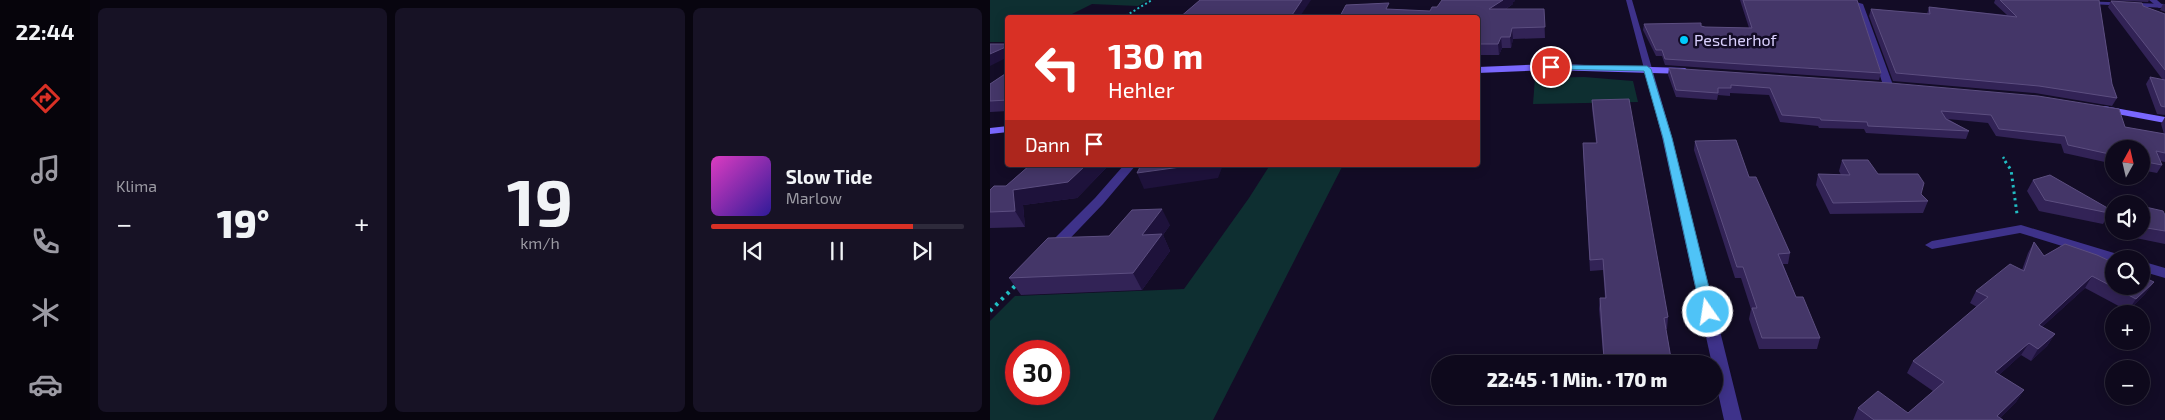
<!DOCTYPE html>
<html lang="de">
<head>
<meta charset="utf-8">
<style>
  body { margin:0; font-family:"Exo 2",sans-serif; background:#171225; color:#f1f3f6; height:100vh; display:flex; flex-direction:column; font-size:19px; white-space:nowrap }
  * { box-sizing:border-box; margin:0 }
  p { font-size:16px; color:#9b9aa3 }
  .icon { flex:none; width:28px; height:28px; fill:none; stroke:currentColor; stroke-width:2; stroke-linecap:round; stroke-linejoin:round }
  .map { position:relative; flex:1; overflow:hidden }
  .details { display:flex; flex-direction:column; gap:8px; padding:8px; background:#08050f; width:900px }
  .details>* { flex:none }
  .banner { position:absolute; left:15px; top:15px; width:475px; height:152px; border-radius:5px; box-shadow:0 2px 12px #0003,0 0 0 1px #2e2a3b; background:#d93025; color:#fff; overflow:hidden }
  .needle { width:32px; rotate:8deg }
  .fabs { position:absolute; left:1115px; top:140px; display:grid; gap:10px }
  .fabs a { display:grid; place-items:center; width:45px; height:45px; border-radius:50%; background:#0e091c; box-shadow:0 2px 12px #0003,0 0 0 1px #2e2a3b; font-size:25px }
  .speed { position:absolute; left:15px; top:340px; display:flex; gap:10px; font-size:25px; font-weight:700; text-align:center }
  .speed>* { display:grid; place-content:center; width:65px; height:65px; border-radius:50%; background:#0e091c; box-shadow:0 2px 12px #0003,0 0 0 1px #2e2a3b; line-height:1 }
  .speed .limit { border:8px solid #d22; background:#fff; color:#111 }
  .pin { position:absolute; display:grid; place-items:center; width:42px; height:42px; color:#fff; margin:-21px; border:2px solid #fff; border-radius:50%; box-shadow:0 1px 5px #0007 }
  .me { position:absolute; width:55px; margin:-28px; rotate:347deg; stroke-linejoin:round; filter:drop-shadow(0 0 4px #0008) }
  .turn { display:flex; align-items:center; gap:18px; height:105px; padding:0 20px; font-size:22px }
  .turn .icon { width:65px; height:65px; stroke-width:2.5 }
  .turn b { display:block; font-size:35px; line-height:42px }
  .then { display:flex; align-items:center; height:48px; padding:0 20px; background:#0003; gap:10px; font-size:19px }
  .big { font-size:38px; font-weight:800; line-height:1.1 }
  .details .card { flex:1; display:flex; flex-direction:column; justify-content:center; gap:8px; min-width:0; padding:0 18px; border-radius:8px; background:#171225 }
  .details .dial { align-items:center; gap:0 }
  .dial b { font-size:65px; line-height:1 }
  .song { display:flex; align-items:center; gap:15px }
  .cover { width:60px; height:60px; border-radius:8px; background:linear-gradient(135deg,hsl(310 70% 55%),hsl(250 70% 35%)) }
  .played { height:5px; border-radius:2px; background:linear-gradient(90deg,#d93025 80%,#2e2a3b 80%) }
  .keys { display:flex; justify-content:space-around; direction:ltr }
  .heat { display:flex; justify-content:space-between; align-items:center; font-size:28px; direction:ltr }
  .details .tiles { flex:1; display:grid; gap:8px; grid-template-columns:repeat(3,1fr) }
  .trip { position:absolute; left:441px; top:355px; width:292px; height:50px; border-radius:25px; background:#0e091c; box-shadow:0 2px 12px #0003,0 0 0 1px #2e2a3b; font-weight:800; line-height:50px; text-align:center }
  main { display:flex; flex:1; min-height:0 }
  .dock { display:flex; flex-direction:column; width:90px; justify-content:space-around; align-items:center; background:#06040b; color:#9b9aa3 }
  .dock .icon { width:35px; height:35px }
  .dock .selected { color:#d93025 }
  .dock b { font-size:22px; color:#f1f3f6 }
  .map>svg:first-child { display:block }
</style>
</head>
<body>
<main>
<nav class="dock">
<b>22:44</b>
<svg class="icon selected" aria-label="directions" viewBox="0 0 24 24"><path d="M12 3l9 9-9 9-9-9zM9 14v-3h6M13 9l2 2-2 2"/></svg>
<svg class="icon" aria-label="music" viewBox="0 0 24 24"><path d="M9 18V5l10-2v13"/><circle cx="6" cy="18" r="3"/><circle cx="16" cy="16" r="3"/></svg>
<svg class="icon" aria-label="phone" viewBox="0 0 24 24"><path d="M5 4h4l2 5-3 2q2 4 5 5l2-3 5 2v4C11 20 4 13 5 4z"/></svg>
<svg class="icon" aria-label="climate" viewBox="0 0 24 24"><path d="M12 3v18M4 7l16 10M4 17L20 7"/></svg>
<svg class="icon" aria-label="car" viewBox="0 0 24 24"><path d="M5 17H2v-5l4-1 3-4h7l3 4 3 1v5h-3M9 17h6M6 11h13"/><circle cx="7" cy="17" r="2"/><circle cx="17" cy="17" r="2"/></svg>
</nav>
<section class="details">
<div class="tiles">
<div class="card"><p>Klima</p>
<div class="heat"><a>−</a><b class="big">19°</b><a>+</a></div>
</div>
<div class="card dial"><b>19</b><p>km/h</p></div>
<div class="card">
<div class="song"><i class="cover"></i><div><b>Slow Tide</b><p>Marlow</p></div></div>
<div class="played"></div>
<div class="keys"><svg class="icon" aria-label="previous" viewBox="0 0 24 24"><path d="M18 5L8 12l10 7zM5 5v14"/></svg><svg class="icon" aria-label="pause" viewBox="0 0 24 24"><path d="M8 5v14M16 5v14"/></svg><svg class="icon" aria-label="next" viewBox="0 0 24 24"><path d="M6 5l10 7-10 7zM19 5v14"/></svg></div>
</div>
</div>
</section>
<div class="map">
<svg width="1175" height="420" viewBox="0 0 1175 420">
  <rect width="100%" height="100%" fill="#130c26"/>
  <path fill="#0e2f31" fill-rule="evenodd" d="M0,0H158L148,6L102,4L76,17L18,18L17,42H0Z
    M594,77L643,81L648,102L543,104L545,78Z
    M280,165H353L223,420H0V321L25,296L194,289L259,198ZM26,351H69V394H26Z"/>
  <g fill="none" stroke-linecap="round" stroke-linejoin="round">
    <path stroke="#21bdc3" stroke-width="2" stroke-dasharray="2 2.5" stroke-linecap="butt" d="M132,18L162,0"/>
    <path stroke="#21bdc3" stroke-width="2.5" stroke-dasharray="2 3" stroke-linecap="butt" d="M1013,157L1016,162"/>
    <path stroke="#21bdc3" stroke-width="3" stroke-dasharray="2.5 4" stroke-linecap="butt" d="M1015,161L1021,170L1027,214"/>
    <path stroke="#21bdc3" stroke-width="4" stroke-dasharray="3 5" stroke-linecap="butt" d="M0,311L27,284"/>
    <path fill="#3e328a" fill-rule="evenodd" d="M1159,0H1167L1175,7L1169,8Z
      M866,2L873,4L903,85L901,87L898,88L893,85Z
      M134,165H146L113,204L67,252H57L55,249L57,246L105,198Z"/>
    <path fill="#3e328a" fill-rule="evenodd" d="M636,0H642L682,137L752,420H734L725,379V364H722L672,137Z
      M1061,0L1175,4V8L1064,2Z
      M1031,225L1134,256L1136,259H1124V262L1030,233L942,249L935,245L942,241Z
      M1151,261L1175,268V278L1151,271Z"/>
    <path fill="#7a68ff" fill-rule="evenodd" d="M561,64L695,68L699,71L695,74L561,70L488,73V67Z
      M1114,106L1175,117V123L1111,111L1109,109Z
      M18,126V132L0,134V128Z"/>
  </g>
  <path fill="#322356" d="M750,0H867L891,73L889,80L675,65L672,56H666L653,30L654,24L711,26L715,27L759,28Z
    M1005,0H1109L1122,84L1127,98L1122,106L1045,93L903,81L879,16L881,9L937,14L939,7L1017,15L1004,3Z
    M1115,0H1159L1158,2Z
    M525,1L523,2V4L516,9H554L555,38L523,39L521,48H512L509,55H488V18L400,9L440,11L447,7Z
    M1121,1L1153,6L1175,14V115L1167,114L1156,84L1160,77L1173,80L1118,7Z
    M1173,4H1175V12L1170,10Z
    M679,68L1135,127L1174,134L1171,124L1175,117V162L1170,161L1172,165L1167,173L1151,170V149H1124V164L1074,153L1071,144L1006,136L998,123L958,119L979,131L976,139L876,133L874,129L829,128L828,126L790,122L779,95L740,93V96L728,95L727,100L686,97L678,75Z
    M18,72V111L0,112V84Z
    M602,100L678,317L677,329H676L682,364H614L609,309L610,298H615L613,270L600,271L593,153V143H606L602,109Z
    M705,141L759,177L800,253L798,264H793L806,297L830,338L827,349H769L759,319L761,309L751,278H745L704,150Z
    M852,160L888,174L931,194L938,201L933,213L840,214L826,185L828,174L851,175L849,171Z
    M40,165H119L87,198L33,205L35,227L0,228V190L16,186Z
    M1043,180L1119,213L1113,224L1049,211L1037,191Z
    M1151,206L1175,215V244L1131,235L1130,231H1151Z
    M180,225L173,235L180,251L152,290L31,295L19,278L119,236Z
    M1044,242L1054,256L1164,282L1155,294L1138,311L1095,288L1052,327L1065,334L1057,346L1041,361L1031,355L1009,375L1034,390L1026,402L1010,418L1013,420H863L868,408L918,413L943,391L917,373L923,361L987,307L980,303L986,291L1032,270L1038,253Z"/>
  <path fill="#1e123b" d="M312,0H321L309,18H300Z
    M513,0H525V1L523,2V4L500,19L499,9Z
    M522,28L523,39L521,48L520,37Z
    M511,37L512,48L509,55L508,44Z
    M18,46V57L0,66V54Z
    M96,165H119L87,198L33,205L35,227L25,211L23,190Z
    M205,165H233L228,178L154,189L147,173Z
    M172,209L180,225L173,235L180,251L152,290L143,273L152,235Z
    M1102,276L1095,288L1041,337L1049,325Z
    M1164,282L1155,294L1138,311L1146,299Z
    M1065,334L1057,346L1041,361L1048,349Z
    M1039,343L1031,355L998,385L1005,372Z
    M1034,390L1026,402L1008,420L1007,416Z"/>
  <path fill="#443668" stroke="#5c4e80" d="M210,0H312L300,18H189Z
    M452,0H513L499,9H554L555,27L522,28L520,37H511L508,44H488V18H349L356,5L399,3L396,9L440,11L442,7H447Z
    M753,0H867L891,73L675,59L672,50H666L654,24L711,23V26L715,27L762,28Z
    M1010,0H1109L1122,84L1127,98L1049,86L906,73L881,9L940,14L939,7L1027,17Z
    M1121,1L1152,3L1153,6L1175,14V70Z
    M0,44H18V46L0,54Z
    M679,68L900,83L1048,96L1129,109L1135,127L1175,134V153L1166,151L1172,165L1151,161V149H1124V155L1078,145L1075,136L1009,129L1001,115L951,111L956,119L979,131L878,126L877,122L831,120L830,118L792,115L780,88L741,85V88H728V93L686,90Z
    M18,72V100L0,101V84Z
    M1160,77L1175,80V107L1171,106Z
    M639,99L678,317L674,318L682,364H620V359H614L610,298H616L613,259L600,260L593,143H607L602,100Z
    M746,140L759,177H766L800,253L788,254L806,297H813L830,338H772L762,308H767L753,267H747L705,141Z
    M852,160H878L888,174H928L934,183L931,194L938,201L843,203L828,174L860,175Z
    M40,165H96L78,182L23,190L25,211L0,212V190L4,186H16Z
    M151,165H205L147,173Z
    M1060,175L1121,210L1119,213L1055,200L1043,180Z
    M1151,206L1173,211L1175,215V231L1151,227Z
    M172,209L152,235L172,234L143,273L19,278L58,238L119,236L142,210Z
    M1044,242L1054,256L1075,244L1107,255L1124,263V286H1151V276L1164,282L1146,299L1102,276L1049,325L1065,334L1048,349L1039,343L1005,372L1034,390L1007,416L1013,420H884L868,408L888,391L918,413L954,382L923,361L998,297L986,291L1020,264L1034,271Z"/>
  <path fill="#4fc3f7" stroke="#337fa1" d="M558,65L657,66L661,69L682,138L725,312L723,315H713L711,312L673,138L654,71L561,69H558Z"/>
  <circle fill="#00cbfc" stroke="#130c26" stroke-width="2" cx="694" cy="40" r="5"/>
  <g text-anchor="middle" stroke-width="5" stroke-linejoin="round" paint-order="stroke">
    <g font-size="16" fill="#dbd1ff" stroke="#130c26" text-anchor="start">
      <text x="704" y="46">Pescherhof</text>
    </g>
  </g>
</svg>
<div class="fabs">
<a><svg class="needle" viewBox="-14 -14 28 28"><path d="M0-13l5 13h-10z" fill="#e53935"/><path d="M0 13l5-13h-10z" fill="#9b9aa3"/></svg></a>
<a><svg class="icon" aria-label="sound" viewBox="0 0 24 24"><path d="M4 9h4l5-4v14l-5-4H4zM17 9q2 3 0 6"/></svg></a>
<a><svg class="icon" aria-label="search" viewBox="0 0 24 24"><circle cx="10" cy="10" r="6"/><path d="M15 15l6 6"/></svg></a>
<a>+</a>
<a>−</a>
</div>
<div class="speed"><div class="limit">30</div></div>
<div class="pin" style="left:561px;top:67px;background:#d93025"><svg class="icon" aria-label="arrive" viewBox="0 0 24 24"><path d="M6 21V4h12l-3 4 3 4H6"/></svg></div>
<svg class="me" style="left:718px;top:312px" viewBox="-20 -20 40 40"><circle r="17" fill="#4fc3f7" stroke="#fff" stroke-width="3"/><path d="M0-11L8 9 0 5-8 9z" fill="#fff"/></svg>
<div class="trip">22:45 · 1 Min. · 170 m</div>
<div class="banner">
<div class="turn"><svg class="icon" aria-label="left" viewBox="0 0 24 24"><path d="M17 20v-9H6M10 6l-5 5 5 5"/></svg><div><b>130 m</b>Hehler</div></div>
<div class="then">Dann<svg class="icon" aria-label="arrive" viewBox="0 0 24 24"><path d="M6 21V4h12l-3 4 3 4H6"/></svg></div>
</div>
</div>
</main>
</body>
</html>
